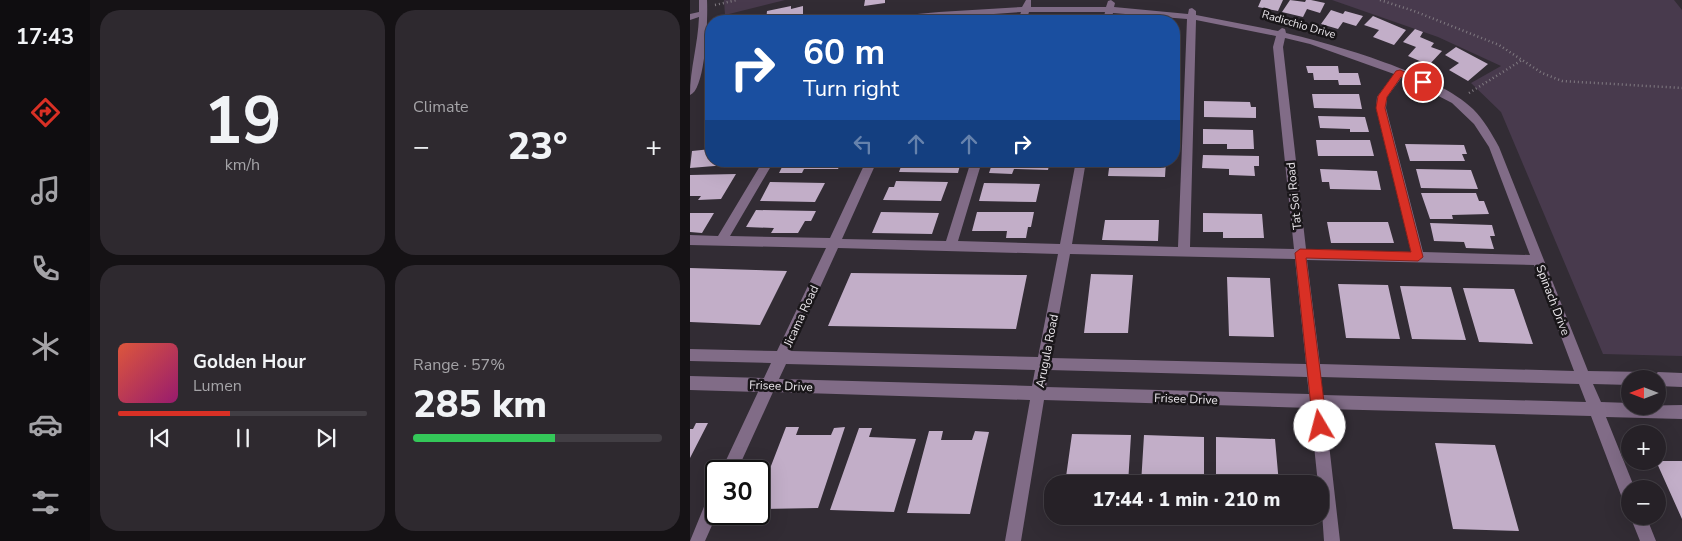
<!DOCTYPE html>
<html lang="en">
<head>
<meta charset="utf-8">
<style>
  body { margin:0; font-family:"Nunito Sans",sans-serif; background:#2e292f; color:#f1f3f6; height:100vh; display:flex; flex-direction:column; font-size:19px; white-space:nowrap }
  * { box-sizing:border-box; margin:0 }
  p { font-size:16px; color:#a4a3a7 }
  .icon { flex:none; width:28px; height:28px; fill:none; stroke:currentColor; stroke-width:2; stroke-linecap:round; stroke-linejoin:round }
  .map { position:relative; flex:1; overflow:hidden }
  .sheet { display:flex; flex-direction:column; gap:10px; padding:10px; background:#151215; width:600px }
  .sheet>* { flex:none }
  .top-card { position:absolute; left:15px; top:15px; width:475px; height:152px; border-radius:20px; box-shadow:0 5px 20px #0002,0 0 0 1px #423e44; background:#1a4fa0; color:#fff; overflow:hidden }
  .needle { width:32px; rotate:270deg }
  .fabs { position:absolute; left:931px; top:370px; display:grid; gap:10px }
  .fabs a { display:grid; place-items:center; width:45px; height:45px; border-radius:50%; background:#262127; box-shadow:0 5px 20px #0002,0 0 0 1px #423e44; font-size:25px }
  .speed { position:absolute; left:15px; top:460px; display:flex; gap:10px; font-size:25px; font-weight:700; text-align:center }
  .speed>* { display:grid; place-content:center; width:65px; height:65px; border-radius:50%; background:#262127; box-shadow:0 5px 20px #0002,0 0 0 1px #423e44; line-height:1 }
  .speed .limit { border:2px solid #111; border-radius:8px; background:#fff; color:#111 }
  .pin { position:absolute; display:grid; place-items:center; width:42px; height:42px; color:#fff; margin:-21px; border:2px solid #fff; border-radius:50%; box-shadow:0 1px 5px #0007 }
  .me { position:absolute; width:55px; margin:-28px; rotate:352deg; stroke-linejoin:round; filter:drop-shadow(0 0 4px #0008) }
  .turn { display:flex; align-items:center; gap:18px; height:105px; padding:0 15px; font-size:22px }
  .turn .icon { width:65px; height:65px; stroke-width:2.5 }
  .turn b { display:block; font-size:35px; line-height:42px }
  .lanes { display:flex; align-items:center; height:48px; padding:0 15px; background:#0003; justify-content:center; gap:25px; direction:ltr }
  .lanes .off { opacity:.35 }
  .big { font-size:38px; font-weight:800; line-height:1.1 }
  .sheet .card { flex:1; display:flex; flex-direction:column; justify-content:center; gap:8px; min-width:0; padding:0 18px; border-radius:20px; background:#2e292f }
  .sheet .dial { align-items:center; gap:0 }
  .dial b { font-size:65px; line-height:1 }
  .song { display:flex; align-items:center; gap:15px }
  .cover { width:60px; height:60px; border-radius:8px; background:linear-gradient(135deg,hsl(10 70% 55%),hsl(320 70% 35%)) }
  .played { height:5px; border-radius:2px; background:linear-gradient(90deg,#d93025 45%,#423e44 45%) }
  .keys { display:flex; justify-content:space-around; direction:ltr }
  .heat { display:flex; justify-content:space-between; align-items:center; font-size:28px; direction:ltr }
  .charge { height:8px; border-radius:4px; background:linear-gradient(90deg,#34c759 57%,#423e44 0) }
  .sheet .tiles { flex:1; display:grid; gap:10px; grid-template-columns:repeat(2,1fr) }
  .trip { position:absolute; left:354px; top:475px; width:285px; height:50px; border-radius:20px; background:#262127; box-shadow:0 5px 20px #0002,0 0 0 1px #423e44; font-weight:800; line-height:50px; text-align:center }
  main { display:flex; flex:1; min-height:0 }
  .tab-bar { display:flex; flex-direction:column; width:90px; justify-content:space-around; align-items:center; background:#0f0d10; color:#a4a3a7 }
  .tab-bar .icon { width:35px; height:35px }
  .tab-bar .current { color:#d93025 }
  .tab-bar b { font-size:22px; color:#f1f3f6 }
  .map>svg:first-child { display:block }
</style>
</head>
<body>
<main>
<nav class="tab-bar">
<b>17:43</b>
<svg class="icon current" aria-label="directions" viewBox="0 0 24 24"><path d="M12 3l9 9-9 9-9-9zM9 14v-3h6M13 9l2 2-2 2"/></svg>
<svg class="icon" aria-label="music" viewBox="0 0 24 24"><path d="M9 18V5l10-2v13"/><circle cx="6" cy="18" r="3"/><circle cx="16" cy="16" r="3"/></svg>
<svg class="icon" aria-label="phone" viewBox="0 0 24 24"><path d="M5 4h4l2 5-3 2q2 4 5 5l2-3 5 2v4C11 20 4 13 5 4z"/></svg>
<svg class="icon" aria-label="climate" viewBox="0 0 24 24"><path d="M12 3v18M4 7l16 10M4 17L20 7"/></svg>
<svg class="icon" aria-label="car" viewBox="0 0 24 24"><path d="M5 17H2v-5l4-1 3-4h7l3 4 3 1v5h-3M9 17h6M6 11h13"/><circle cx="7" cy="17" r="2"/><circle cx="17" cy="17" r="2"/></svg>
<svg class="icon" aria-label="filters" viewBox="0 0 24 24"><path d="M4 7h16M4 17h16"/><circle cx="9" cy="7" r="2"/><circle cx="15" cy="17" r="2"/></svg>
</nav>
<section class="sheet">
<div class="tiles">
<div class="card dial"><b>19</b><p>km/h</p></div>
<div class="card"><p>Climate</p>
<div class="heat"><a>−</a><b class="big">23°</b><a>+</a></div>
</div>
<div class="card">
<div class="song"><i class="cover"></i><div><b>Golden Hour</b><p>Lumen</p></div></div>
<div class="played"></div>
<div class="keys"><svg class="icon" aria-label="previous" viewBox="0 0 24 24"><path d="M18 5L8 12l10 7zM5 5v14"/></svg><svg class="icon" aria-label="pause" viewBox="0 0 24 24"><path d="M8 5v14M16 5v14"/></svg><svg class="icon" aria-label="next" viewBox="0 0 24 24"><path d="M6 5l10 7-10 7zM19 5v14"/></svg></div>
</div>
<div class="card"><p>Range · 57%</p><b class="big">285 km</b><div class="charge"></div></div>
</div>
</section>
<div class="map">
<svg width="992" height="541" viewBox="0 0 992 541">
  <rect width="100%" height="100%" fill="#322c34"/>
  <path fill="#483a4d" d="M34,0H95L35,15Z
    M642,0H984L992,10V356L913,354L811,112L781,83L811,66L748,37Z"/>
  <path fill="#c2aec8" d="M175,0H195V3L174,6Z
    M571,0H593L588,11L568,7Z
    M600,0L615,2L616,0H621L635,3L630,13L617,9L613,17L592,12Z
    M101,6V9L113,6V21H91L92,19L76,21L77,11Z
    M641,10L653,14L655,11L673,16L666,26L653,22L648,29L631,24Z
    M683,16L716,30L704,45L683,37L689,30L674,25Z
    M725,29L733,32L730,37L744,43L741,47L752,51L739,65L718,56L726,47L713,42Z
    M766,47L798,64L778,81L759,70L769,63L755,55Z
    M616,66H648L649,73H668L671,85H649L648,80H624L623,73H618Z
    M622,94H669L672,109L624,108Z
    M514,101L560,102L561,107H566V118L514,117Z
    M628,116L675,117L679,132H660V129L630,128Z
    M513,129L563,130L564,149H537V144H513Z
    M626,140H680L684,156H628Z
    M715,144L774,145L777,154H772L775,161H720Z
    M21,149V161H50L49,164L0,168L2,151Z
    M513,155L569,156V166H564L565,176L539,175V169L512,168Z
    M95,161H152L148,169H114L112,173H89Z
    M213,161H246L245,163L271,161L268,173L209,172Z
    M303,161H360L358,170L324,169L322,174L299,173Z
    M420,161H476L475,177L418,176Z
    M630,169L687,171L691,190L640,189L639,182H632Z
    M726,169L781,170L788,189L731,188Z
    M46,174L31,199L8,200L11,196H0V175Z
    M206,181L258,182L251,201L193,200L199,187H204Z
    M80,182L135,183L125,202L70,201Z
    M294,183L350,184L346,202L289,201Z
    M731,193H786L789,201H794L799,214L762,215L763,219H740Z
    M66,210L126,211L121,221H115L108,233H81L84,228L56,227Z
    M191,212L249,213L242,234L182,233Z
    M287,212H344L341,227H338L336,238H316L317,231H282Z
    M0,213H24L12,233L0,232Z
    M513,213L572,214L574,238H533V232H513Z
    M415,220H469L468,241L412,240Z
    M637,222H698L704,243H641Z
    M740,223L802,225L805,236H800L804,249L776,248L774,242L744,241Z
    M0,268L97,271L70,325L0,322Z
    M161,273L337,275L326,329L138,326Z
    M401,274L443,275L438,333H394Z
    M537,277L580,278L584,337L539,336Z
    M648,284L698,285L710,339L656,338Z
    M710,286L761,287L776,340L722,339Z
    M773,288L824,289L843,344L789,342Z
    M6,423H18L0,458V429H3Z
    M96,427H109L106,435H141L144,428L155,427L128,508L69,509V497Z
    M169,428H182L179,437L226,439L204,512L140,510Z
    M239,431H253L251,440H282L285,431L299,432L280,514L217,513Z
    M382,434L441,435L438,484H375Z
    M454,435L514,437V484H451Z
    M526,437L585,439L589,484H526Z
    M745,443L805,445L829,531L763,529Z
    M966,461H992V519Z
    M382,516H435V519L382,518Z
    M449,516H514V522L448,521Z
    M527,516H592V524L527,523Z"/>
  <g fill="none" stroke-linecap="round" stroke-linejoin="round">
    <path stroke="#817b82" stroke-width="2.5" stroke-dasharray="1 3" stroke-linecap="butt" d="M690,0L724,11L809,45L852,73L872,81L992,88
      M25,5L47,0
      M779,93L832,60"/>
    <path fill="#816c87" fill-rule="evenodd" d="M9,0H17C18,16 16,90 0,95C0,69 8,44 9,17L0,20V14L9,12Z
      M336,0H341V7H416L418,1L421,0L425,3L424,7L498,14L499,9L502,8L506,11V15L588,31L592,28L595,29L596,33C646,45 747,74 783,109C794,120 802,134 809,147L898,371L956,372L962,377L968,372L992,373V387L968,386V379H940V385L903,384L911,402L940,403V406L992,405V419L916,417L945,489H940V505L934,503L901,416L635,409L650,541H634L630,484H628L620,408L354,400L331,541H315L340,400L83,392L47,471H31L68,392L0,390V376L74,378L81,363L0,361V349L87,351L136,248L0,245V235L28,236L73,161H84L40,236L140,238L176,161H187L152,239L256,241L281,161H292L268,241L370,244L386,161H396L382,244L488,247L497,19L423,13L421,21H413L415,12H339L336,21H328L331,12L207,21H180L184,18L249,12L332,7ZM506,20L586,36L583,47L604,249L500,247ZM595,38L620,44L704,74L687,97L686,108L721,252L616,249L593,47ZM712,77L762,103L784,124L799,147L840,255L733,252L696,108L697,97ZM148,248L368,254L348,357L101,351ZM380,254L605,259L616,364L361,358ZM617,260L844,265L884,371L630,364ZM96,364L345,370L342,386L89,379ZM359,370L617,377L619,394L356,387ZM631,377L889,384L896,402L633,395Z
      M26,490L27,514L15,541H0L20,492Z
      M940,516H956L966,541H950Z"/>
  </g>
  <path fill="#d93025" stroke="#8d1f18" d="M710,70L737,82L733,85L711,77L697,97L695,108L733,257L728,261L616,258L637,426L635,431L630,433L625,431L623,426L605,253L610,249L721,252L686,108L688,96L706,71Z"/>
  <g text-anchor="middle" stroke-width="5" stroke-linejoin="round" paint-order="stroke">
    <g font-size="11" fill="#ebe7ec" stroke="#191619">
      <text transform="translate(609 24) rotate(16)" y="4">Radicchio Drive</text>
    </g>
    <g font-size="12" fill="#ebe7ec" stroke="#191619">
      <text transform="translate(604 196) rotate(-96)" y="4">Tat Soi Road</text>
      <text transform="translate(863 300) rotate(69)" y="4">Spinach Drive</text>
      <text transform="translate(111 316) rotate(-65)" y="4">Jicama Road</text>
      <text transform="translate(357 351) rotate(-79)" y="4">Arugula Road</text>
      <text transform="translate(91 386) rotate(2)" y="4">Frisee Drive</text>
      <text transform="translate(496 399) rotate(2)" y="4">Frisee Drive</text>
    </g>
  </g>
</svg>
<div class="fabs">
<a><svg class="needle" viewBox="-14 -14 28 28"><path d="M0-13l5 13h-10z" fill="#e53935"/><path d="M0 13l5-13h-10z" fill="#a4a3a7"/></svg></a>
<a>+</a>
<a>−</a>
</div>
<div class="speed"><div class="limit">30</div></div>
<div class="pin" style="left:733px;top:82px;background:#d93025"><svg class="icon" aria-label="arrive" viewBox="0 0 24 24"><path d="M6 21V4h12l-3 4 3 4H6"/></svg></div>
<svg class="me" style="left:630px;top:426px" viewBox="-20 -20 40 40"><circle r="19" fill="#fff"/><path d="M0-13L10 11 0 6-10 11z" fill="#d93025"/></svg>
<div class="trip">17:44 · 1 min · 210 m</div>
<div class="top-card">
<div class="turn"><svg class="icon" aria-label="right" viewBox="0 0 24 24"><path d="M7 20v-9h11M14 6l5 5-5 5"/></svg><div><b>60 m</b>Turn right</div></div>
<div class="lanes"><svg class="icon off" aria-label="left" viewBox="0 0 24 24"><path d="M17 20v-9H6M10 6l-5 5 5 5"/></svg><svg class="icon off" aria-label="ahead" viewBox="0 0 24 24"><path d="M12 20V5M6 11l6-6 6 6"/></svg><svg class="icon off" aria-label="ahead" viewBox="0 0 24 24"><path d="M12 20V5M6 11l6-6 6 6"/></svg><svg class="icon" aria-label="right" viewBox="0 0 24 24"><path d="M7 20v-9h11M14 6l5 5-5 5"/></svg></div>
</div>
</div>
</main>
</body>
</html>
